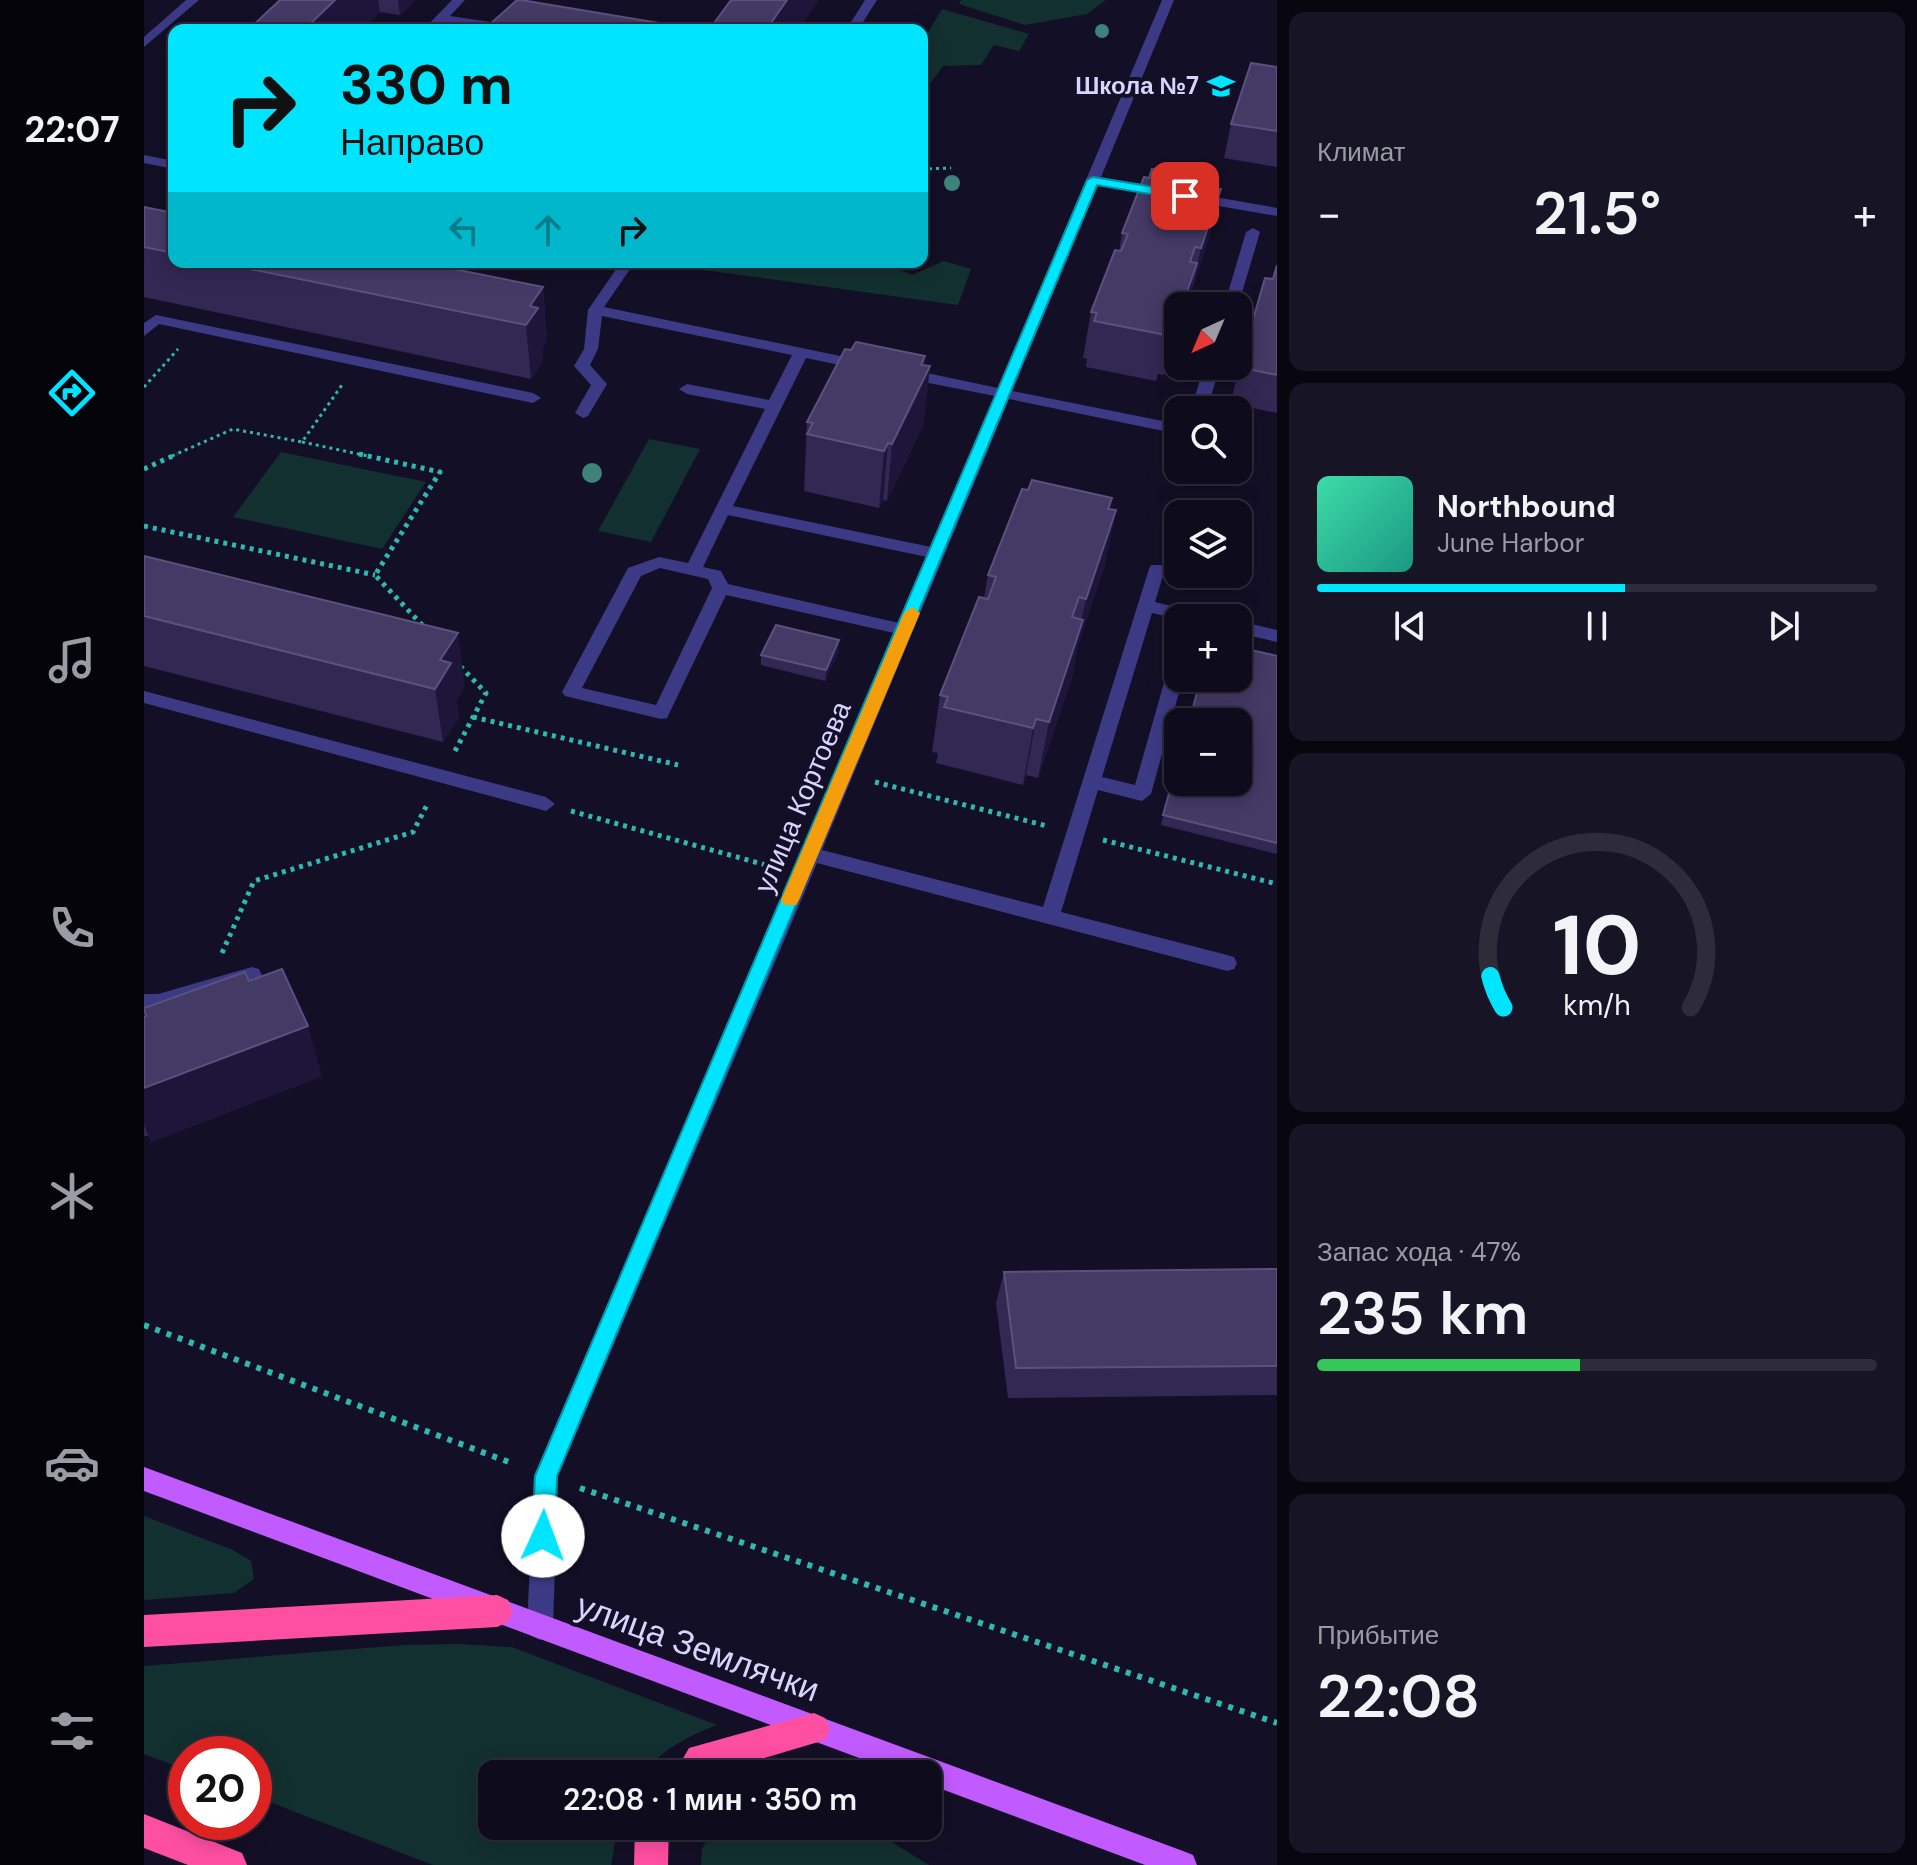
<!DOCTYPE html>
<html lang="ru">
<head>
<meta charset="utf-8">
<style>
  body { margin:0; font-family:"DM Sans",sans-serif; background:#171425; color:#f1f3f6; height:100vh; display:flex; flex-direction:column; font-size:30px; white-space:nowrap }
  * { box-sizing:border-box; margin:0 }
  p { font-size:26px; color:#9b9ba3 }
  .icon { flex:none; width:44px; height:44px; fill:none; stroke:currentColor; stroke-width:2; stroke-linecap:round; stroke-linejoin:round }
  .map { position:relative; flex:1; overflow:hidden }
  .side { display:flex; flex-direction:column; gap:12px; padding:12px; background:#08060f; width:640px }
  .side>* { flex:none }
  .guide { position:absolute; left:24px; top:24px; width:760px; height:244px; border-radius:16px; box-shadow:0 4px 20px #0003,0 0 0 2px #2e2b3b; background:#00e5ff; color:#111; overflow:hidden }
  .needle { width:52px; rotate:224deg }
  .fabs { position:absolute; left:1020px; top:292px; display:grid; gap:16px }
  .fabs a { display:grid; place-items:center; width:88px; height:88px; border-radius:16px; background:#0e0b1c; box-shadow:0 4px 20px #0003,0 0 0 2px #2e2b3b; font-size:40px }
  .speed { position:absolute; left:24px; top:1736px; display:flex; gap:16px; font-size:40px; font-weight:700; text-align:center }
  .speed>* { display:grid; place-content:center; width:104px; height:104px; border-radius:50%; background:#0e0b1c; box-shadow:0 4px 20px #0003,0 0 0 2px #2e2b3b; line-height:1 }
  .speed .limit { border:12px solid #d22; background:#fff; color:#111 }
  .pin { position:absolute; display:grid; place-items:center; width:68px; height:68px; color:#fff; margin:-34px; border-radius:16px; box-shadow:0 4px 12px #0006 }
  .me { position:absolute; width:88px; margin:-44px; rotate:2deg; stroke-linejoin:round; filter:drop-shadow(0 0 6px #0008) }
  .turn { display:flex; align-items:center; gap:28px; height:168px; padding:0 40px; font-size:36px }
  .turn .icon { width:104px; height:104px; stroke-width:2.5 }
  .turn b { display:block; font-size:56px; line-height:68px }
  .lanes { display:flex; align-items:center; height:76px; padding:0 40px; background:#0003; justify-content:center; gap:40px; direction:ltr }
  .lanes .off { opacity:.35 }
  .big { font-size:60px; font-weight:600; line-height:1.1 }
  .side .widget { flex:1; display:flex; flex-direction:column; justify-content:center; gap:12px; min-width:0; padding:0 28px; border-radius:16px; background:#171425 }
  .side .dial { align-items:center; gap:0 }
  .dial svg { height:208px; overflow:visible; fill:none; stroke:#2e2b3b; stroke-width:7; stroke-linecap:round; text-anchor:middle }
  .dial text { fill:#f1f3f6; stroke:none }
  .song { display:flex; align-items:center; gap:24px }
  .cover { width:96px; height:96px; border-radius:12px; background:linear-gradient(135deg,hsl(160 70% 55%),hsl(170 70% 35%)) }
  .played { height:8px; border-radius:4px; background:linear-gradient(90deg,#00e5ff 55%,#2e2b3b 55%) }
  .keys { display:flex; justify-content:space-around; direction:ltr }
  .heat { display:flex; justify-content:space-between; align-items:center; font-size:44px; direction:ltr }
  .charge { height:12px; border-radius:6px; background:linear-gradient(90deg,#34c759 47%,#2e2b3b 0) }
  .trip { position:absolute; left:334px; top:1760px; width:464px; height:80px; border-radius:16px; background:#0e0b1c; box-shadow:0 4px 20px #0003,0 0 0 2px #2e2b3b; font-weight:600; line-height:80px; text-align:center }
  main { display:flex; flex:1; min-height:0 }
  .dock { display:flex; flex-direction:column; width:144px; justify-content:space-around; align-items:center; background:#06040b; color:#9b9ba3 }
  .dock .icon { width:56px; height:56px }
  .dock .selected { color:#00e5ff }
  .dock b { font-size:36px; color:#f1f3f6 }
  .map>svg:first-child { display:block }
</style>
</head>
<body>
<main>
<nav class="dock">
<b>22:07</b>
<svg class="icon selected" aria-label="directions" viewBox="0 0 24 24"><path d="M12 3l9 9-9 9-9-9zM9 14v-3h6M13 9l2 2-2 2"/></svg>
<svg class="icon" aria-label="music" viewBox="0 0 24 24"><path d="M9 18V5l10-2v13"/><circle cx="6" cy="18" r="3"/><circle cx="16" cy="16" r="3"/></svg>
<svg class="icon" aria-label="phone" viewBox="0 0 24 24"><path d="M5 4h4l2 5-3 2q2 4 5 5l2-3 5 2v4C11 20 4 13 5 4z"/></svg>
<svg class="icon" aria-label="climate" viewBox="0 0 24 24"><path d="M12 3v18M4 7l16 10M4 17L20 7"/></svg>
<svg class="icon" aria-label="car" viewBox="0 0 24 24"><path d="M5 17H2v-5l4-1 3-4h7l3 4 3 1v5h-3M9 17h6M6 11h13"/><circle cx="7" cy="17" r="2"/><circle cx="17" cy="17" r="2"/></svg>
<svg class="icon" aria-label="filters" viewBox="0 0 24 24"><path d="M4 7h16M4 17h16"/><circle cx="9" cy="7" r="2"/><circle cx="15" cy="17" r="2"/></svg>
</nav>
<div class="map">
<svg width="1133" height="1865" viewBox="0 0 1133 1865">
  <rect width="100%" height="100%" fill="#130f26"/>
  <path fill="#12302f" d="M817,0H962L943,14L881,25L815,4Z
    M798,9L885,34L875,51L850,45L837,65L799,66L778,95V42Z
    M800,261L827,269L814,305L559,270V262H737L768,275Z
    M505,439L556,449L507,542L454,531Z
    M137,452L282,482L238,549L89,517Z
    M0,1516L89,1550L107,1561L110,1579L90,1593L0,1600Z
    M315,1644L368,1647L573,1725C546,1735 517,1750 499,1774H348V1826H474L467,1865H289L110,1796V1754H42V1770L0,1754V1666L259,1645Z
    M570,1826H722L785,1865H557L558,1849Z"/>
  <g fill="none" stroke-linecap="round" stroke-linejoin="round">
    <path stroke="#2fb8b0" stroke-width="3" stroke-dasharray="3 4" stroke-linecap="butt" d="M778,169L807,168
      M0,387L34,349
      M158,442L224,456
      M28,456L89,429L158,442L198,385"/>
    <path stroke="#2fb8b0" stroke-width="5" stroke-dasharray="4 5" stroke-linecap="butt" d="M215,454L296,472L231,575L280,627
      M0,469L33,454
      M0,526L231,575
      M329,717L534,765
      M311,751L342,693L317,667
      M731,782L903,826
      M427,811L629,867
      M959,840L1133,884
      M78,953L110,881L269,832L284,803"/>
    <path stroke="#2fb8b0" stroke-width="6" stroke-dasharray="5 7" stroke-linecap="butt" d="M0,1325L370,1464
      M436,1488L1133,1723"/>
    <path fill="#3d3a85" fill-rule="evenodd" d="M42,0H55L0,47V37Z
      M308,0H321L306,16L375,26L381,30H352L300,22L292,30H279Z
      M721,0H733L714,30H702Z
      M1018,0H1030L957,177L1133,208V216L954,185L868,391L1034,424V434L865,399L678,850L899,907L1005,569L1007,565H1019L1021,569L1011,602L1059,614L1062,618L1034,619L1008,613L958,777L991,785L1025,665L1034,659V678H1039L1007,794L998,801L954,790L917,912L1083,955L1090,957L1093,963L1090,969L1083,971L673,863L414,1476L409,1627L405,1636L396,1640L387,1636L383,1627L390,1476L750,633L582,595L523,718L517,719L421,696L418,692L484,568L515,557L544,563L621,409L543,394L535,389L543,384L625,400L648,355L458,316L454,349L446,365L463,384L444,416L439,418L431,413L447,385L430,366L440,349L444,310L477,262H491L460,307L725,362L728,365L720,370L662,358L589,506L787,547L851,396L759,378L751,373L759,368L854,388ZM584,515L783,557L755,623L584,584L577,571L559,567ZM516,568L564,579L568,588L512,705L438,688L497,576Z
      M0,155L30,161V169L0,163Z
      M1109,228L1116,232L1094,306H1080L1102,232Z
      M12,315L389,393L397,398L389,403L15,324L0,336V323Z
      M1060,366H1076L1063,410H1047Z
      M1094,621L1133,630V642L1094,633Z
      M0,691L402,797L411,804L402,811L0,703Z
      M108,967L115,969L118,975L115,981L14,1010H0V994H14Z"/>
    <path fill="#c25bff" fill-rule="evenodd" d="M0,1467L1039,1851L1049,1855L1053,1865H1001L784,1784V1774H758L0,1491Z"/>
    <path fill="#ff4fa3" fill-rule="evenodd" d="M353,1595L364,1600L369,1611L364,1622L353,1627L0,1647V1615Z
      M670,1713L681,1718L686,1729L681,1740L567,1774H530L545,1748Z
      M0,1814L98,1853L103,1865H44L0,1848Z
      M491,1826H525L524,1865H490Z"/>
  </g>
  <g fill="#3d827b">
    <circle cx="958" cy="31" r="7"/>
    <circle cx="963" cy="88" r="8"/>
    <circle cx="808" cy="183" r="8"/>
    <circle cx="448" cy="473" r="10"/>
  </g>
  <path fill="#312854" d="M136,0H271L256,15L236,12L218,30H104Z
    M346,24L557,30H347Z
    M1133,67V167L1080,158L1087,124Z
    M1071,188L1066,234L1046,294L1043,306L1020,375L1014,374L1012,381L942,367L943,359L939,358L947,312L975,251L978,233Z
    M0,208L30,213V262H275L399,287L403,340L398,348L399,361L387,379L0,297Z
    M1133,265V413L1093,405L1095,398L1088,397L1097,361L1129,279Z
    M781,356L780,423L743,501L739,500L735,508L660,491L663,422Z
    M884,490L968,498L966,509L972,510L960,567L934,645L928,677L894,778L882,775L879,785L792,763L794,753L788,752L796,695L840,598L844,575Z
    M0,556L321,686L312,701L315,717L299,742L0,666Z
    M695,640V651L681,681L617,665V655Z
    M1133,656V854L1017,825L1034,761Z
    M105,981L178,1076L7,1142L5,1136H0V1017Z
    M1133,1269V1395L864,1398L852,1303L860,1272Z"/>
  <path fill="#1d163a" d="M191,0H234L236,12L218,30H160Z
    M254,0H271L256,15Z
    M643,0H675L655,30H622Z
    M1077,189L1066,234L1047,294L1057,248Z
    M1053,263L1043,306H1038Z
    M399,287L403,340L398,348L399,361L387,379L382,325L386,306Z
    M1034,319V334L1020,375L1030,329Z
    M781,356L779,380L786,366L780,423L743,501L748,444Z
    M744,443L739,500L735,508L740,451Z
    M972,510L960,567L934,645L928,677L894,778L905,722L935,631L942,599Z
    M314,633L321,686L312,701L315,717L299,742L291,689L296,660Z
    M695,640V651L681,681L682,670Z
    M892,719L882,775L879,785L889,728Z
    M164,1026L178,1076L7,1142L0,1124V1088Z"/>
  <path fill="#433a66" stroke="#5a527e" stroke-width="2" d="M136,0H191L160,30H104Z
    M373,0H377L557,30H382L346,24Z
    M587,0H643L622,30H565Z
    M1107,63L1133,67V131L1087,124Z
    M1008,169L1073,181L1070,188L1077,189L1057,248L1051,247L1046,262L1053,263L1038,306H1034V319L1030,329L1024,328L1022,335L950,321L953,313L947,312L971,250L977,251L984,234L978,233L1000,177L1005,178Z
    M0,207L30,213V253L0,247Z
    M72,262H275L399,287L386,306L394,308L382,325Z
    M1133,265V375L1103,369L1105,362L1097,361L1121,278L1129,279Z
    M712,342L781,356L777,365L786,366L748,444L744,443L740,451L663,434L669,423L663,422L701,349L707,350Z
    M888,480L968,498L964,509L972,510L942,599L935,597L928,617L939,620L905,722L892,719L889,728L800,707L804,697L796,695L835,597L844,599L852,577L844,575L878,489L884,490Z
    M0,556L314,633L296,660L307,663L291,689L0,616Z
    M632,625L695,640L682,670L617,655Z
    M1094,647L1133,656V843L1019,815L1034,761V782H1094V722H1045L1057,678H1094Z
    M138,969L164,1026L0,1088V1017L2,1016L0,1008L101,972L105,981Z
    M1133,1269V1366L872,1368L860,1272Z"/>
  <path fill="#00e5ff" stroke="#0095a6" stroke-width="2" d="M949,177L1041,192L1047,196L1041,200L953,185L413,1476L411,1536L408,1544L399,1548L391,1544L388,1536L391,1476L943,180Z"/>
  <path fill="#f59e0b" d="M768,607L776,613L655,900L652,905H640L637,900L760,613Z"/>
  <defs>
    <g id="school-bare" transform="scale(2.16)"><path d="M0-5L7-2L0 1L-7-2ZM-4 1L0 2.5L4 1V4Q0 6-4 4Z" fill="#00e5ff" stroke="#130f26" stroke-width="2.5" paint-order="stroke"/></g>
  </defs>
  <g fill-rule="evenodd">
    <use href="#school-bare" x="1077" y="86"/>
  </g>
  <g text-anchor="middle" stroke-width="8" stroke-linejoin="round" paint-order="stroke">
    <g font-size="24" font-weight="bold" fill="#d9d4ff" stroke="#130f26" text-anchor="end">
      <text x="1055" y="94">Школа №7</text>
    </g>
    <g font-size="28" fill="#d9d4ff" stroke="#130f26">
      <text transform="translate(658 797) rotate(-67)" y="10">улица Кортоева</text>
    </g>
    <g font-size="34" fill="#d9d4ff" stroke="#130f26">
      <text transform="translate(554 1647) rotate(20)" y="12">улица Землячки</text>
    </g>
  </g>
</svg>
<div class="fabs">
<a><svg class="needle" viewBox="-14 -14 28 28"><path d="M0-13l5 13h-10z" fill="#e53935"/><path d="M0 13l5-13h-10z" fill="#9b9ba3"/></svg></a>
<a><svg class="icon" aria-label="search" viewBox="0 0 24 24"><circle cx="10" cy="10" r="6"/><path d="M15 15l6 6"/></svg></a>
<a><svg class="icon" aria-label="layers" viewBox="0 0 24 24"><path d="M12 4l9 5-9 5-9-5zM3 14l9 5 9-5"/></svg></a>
<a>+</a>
<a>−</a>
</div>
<div class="speed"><div class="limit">20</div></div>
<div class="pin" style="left:1041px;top:196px;background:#d93025"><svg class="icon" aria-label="arrive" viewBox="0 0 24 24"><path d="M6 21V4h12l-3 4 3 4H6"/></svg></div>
<svg class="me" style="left:399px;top:1536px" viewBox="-20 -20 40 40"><circle r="19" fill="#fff"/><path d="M0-13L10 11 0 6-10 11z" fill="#00e5ff"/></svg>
<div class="trip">22:08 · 1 мин · 350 m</div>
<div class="guide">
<div class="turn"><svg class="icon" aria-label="right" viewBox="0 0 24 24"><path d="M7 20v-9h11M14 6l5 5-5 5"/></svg><div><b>330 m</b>Направо</div></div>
<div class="lanes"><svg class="icon off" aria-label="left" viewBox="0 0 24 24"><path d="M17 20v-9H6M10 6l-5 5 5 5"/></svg><svg class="icon off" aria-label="ahead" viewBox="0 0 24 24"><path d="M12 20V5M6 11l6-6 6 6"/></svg><svg class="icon" aria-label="right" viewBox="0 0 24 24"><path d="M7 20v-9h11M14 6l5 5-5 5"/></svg></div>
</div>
</div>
<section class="side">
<div class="widget"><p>Климат</p>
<div class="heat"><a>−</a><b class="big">21.5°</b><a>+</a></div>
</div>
<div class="widget">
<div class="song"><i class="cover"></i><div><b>Northbound</b><p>June Harbor</p></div></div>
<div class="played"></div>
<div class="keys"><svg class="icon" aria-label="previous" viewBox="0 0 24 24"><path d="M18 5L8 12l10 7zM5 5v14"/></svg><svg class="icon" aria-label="pause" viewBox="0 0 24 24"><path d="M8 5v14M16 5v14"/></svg><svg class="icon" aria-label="next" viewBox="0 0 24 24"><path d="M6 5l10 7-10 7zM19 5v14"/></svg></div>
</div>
<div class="widget dial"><svg viewBox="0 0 100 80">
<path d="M14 69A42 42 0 1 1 86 69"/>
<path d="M14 69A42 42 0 0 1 9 57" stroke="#00e5ff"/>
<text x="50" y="56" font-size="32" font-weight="700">10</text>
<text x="50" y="72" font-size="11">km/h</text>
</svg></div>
<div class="widget"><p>Запас хода · 47%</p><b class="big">235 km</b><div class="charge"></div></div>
<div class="widget"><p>Прибытие</p><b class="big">22:08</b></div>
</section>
</main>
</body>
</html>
